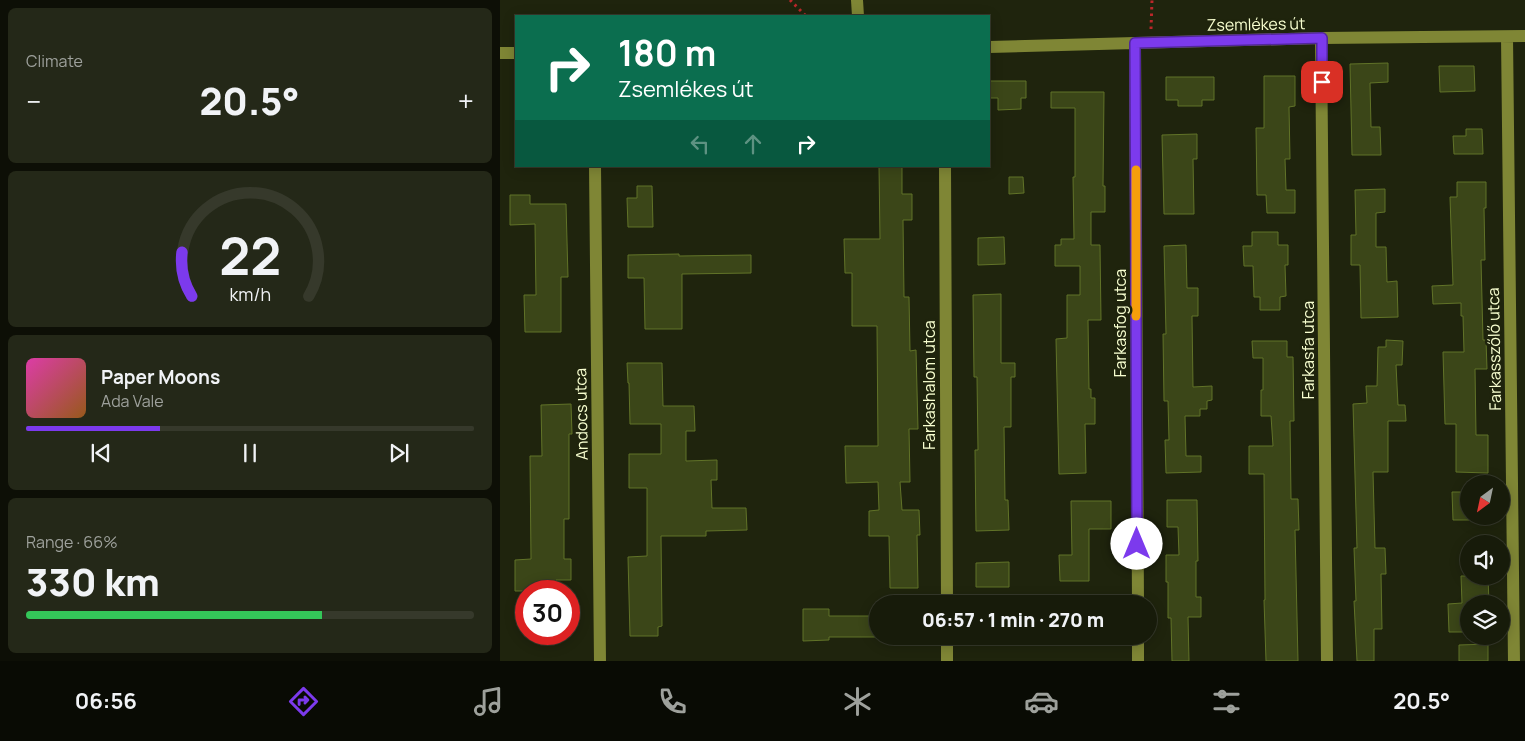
<!DOCTYPE html>
<html lang="en">
<head>
<meta charset="utf-8">
<style>
  body { margin:0; font-family:Manrope,sans-serif; background:#242818; color:#f1f3f6; height:100vh; display:flex; flex-direction:column; font-size:19px; white-space:nowrap }
  * { box-sizing:border-box; margin:0 }
  p { font-size:16px; color:#9ea19c }
  .icon { flex:none; width:28px; height:28px; fill:none; stroke:currentColor; stroke-width:2; stroke-linecap:round; stroke-linejoin:round }
  .map { position:relative; flex:1; overflow:hidden }
  .side { display:flex; flex-direction:column; gap:8px; padding:8px; background:#0d0f06; width:500px }
  .side>* { flex:none }
  .top-card { position:absolute; left:15px; top:15px; width:475px; height:152px; border-radius:0px; box-shadow:0 2px 12px #0003,0 0 0 1px #36392b; background:#0b6e4f; color:#fff; overflow:hidden }
  .needle { width:32px; rotate:213deg }
  .controls { position:absolute; left:960px; top:475px; display:grid; gap:10px }
  .controls a { display:grid; place-items:center; width:50px; height:50px; border-radius:50%; background:#171b0a; box-shadow:0 2px 12px #0003,0 0 0 1px #36392b; font-size:25px }
  .speed { position:absolute; left:15px; top:580px; display:flex; gap:10px; font-size:25px; font-weight:700; text-align:center }
  .speed>* { display:grid; place-content:center; width:65px; height:65px; border-radius:50%; background:#171b0a; box-shadow:0 2px 12px #0003,0 0 0 1px #36392b; line-height:1 }
  .speed .limit { border:8px solid #d22; background:#fff; color:#111 }
  .pin { position:absolute; display:grid; place-items:center; width:42px; height:42px; color:#fff; margin:-21px; border-radius:10px; box-shadow:0 2px 8px #0006 }
  .me { position:absolute; width:55px; margin:-28px; rotate:0deg; stroke-linejoin:round; filter:drop-shadow(0 0 4px #0008) }
  .turn { display:flex; align-items:center; gap:18px; height:105px; padding:0 20px; font-size:22px }
  .turn .icon { width:65px; height:65px; stroke-width:2.5 }
  .turn b { display:block; font-size:35px; line-height:42px }
  .lanes { display:flex; align-items:center; height:48px; padding:0 20px; background:#0003; justify-content:center; gap:25px; direction:ltr }
  .lanes .off { opacity:.35 }
  .big { font-size:38px; font-weight:800; line-height:1.1 }
  .side .widget { flex:1; display:flex; flex-direction:column; justify-content:center; gap:8px; min-width:0; padding:0 18px; border-radius:8px; background:#242818 }
  .side .dial { align-items:center; gap:0 }
  .dial svg { height:130px; overflow:visible; fill:none; stroke:#36392b; stroke-width:7; stroke-linecap:round; text-anchor:middle }
  .dial text { fill:#f1f3f6; stroke:none }
  .song { display:flex; align-items:center; gap:15px }
  .cover { width:60px; height:60px; border-radius:8px; background:linear-gradient(135deg,hsl(320 70% 55%),hsl(30 70% 35%)) }
  .played { height:5px; border-radius:2px; background:linear-gradient(90deg,#7c3aed 30%,#36392b 30%) }
  .keys { display:flex; justify-content:space-around; direction:ltr }
  .heat { display:flex; justify-content:space-between; align-items:center; font-size:28px; direction:ltr }
  .charge { height:8px; border-radius:4px; background:linear-gradient(90deg,#34c759 66%,#36392b 0) }
  .trip { position:absolute; left:369px; top:595px; width:288px; height:50px; border-radius:25px; background:#171b0a; box-shadow:0 2px 12px #0003,0 0 0 1px #36392b; font-weight:800; line-height:50px; text-align:center }
  .dock { display:flex; height:80px; justify-content:space-around; align-items:center; background:#090b04; color:#9ea19c }
  .dock .icon { width:35px; height:35px }
  .dock .current { color:#7c3aed }
  .dock b { font-size:22px; color:#f1f3f6 }
  main { display:flex; flex:1; min-height:0 }
  .map>svg:first-child { display:block }
</style>
</head>
<body>
<main>
<section class="side">
<div class="widget"><p>Climate</p>
<div class="heat"><a>−</a><b class="big">20.5°</b><a>+</a></div>
</div>
<div class="widget dial"><svg viewBox="0 0 100 80">
<path d="M14 69A42 42 0 1 1 86 69"/>
<path d="M14 69A42 42 0 0 1 8 42" stroke="#7c3aed"/>
<text x="50" y="56" font-size="32" font-weight="700">22</text>
<text x="50" y="72" font-size="11">km/h</text>
</svg></div>
<div class="widget">
<div class="song"><i class="cover"></i><div><b>Paper Moons</b><p>Ada Vale</p></div></div>
<div class="played"></div>
<div class="keys"><svg class="icon" aria-label="previous" viewBox="0 0 24 24"><path d="M18 5L8 12l10 7zM5 5v14"/></svg><svg class="icon" aria-label="pause" viewBox="0 0 24 24"><path d="M8 5v14M16 5v14"/></svg><svg class="icon" aria-label="next" viewBox="0 0 24 24"><path d="M6 5l10 7-10 7zM19 5v14"/></svg></div>
</div>
<div class="widget"><p>Range · 66%</p><b class="big">330 km</b><div class="charge"></div></div>
</section>
<div class="map">
<svg width="1025" height="661" viewBox="0 0 1025 661">
  <rect width="100%" height="100%" fill="#1f240d"/>
  <path fill="#3b4618" stroke="#617328" d="M888,63V82L870,83L871,127H880L881,155H852L850,64Z
    M939,66H974L975,91L940,92Z
    M764,76H795V106L789,107L790,159H785L786,190H795V213H767L766,195H757L756,128H764Z
    M666,77H714V100H702V106H678V100H666Z
    M489,81H526V98H521V109L498,110V98H489Z
    M551,92H604L603,186H605V212H591V245H600L601,320H588L589,389H591V398H595V424H585L586,473L559,474L556,339L567,338V295H580V266H555V245H561V239H574L573,177H575V108H551Z
    M966,129H982L983,154H954L953,136H966Z
    M697,134V159H693L694,214H664L662,135Z
    M379,166H402V194H412V220H403L404,297H409L410,351L416,350L418,429H409L410,482H400L402,510H419L420,535H417L418,588H390L389,536H369V511L379,510L378,482L346,483L345,446H378L377,326H352V273H345L344,239H380Z
    M509,177H523L524,193L509,194Z
    M957,182H986V208H984L985,260H981L983,340H986L987,369H975L976,435H988V473L956,472V424H945L943,352H964L963,316H961V303L933,304L932,286L953,285L950,197H957Z
    M137,186H152L153,227H128L127,198H137Z
    M885,189V212L876,213V247H886L887,282L897,281L898,317L861,318L860,265H851V235H856L855,190Z
    M10,195H30V204H66L68,277H61V332H25L24,295H36L35,224L10,225Z
    M752,232H778V245H788V265H785L786,296L780,297V310H760V297H754L753,266H744L743,246H752Z
    M504,237L505,264L478,265V238Z
    M686,245L687,288H698V316H692L693,387L712,386V400L707,401V409H700V416H685L686,456H701V472L666,473L665,440H669L668,401H664L663,334H666L664,246Z
    M179,254V256L251,255V273L182,274V329H145L144,278H128V255Z
    M501,294V363H515V377H511V427H504L505,500H508L509,530L476,531L475,450H478L477,377H474L473,295Z
    M886,340L903,341L902,365H896L898,405H905L906,421H888V472H873L875,548H885L886,574H881L882,629H874V661H857L854,601H856L854,548H857L853,404L867,403L866,386H877L878,347H886Z
    M752,341H787V357H793L794,421H790L791,499H798L799,530H795L798,661H766L764,600H765L764,474H749V446H773L771,416H761V390H763V358H753Z
    M127,363H162L163,406H194L195,431H186V461L217,460V480H211L212,508H246L247,530L206,531V536H161L162,626L158,627V636H130L128,557L147,556V488H129V454H161V424H130L129,383H128Z
    M71,404L72,434H69V519H64V559H71V580H56V588H36V591H15V560L31,559L30,456H42L41,405Z
    M952,492H969V520H953Z
    M667,500H697L698,561H696V597H701V617H688L689,661H672L671,618H668V582H666V555H679L678,527H667Z
    M571,501H611V529H589V581H560L559,555H572Z
    M509,562V587H476V563Z
    M961,576H988L989,604H969V632H949L948,604L962,603Z
    M303,609H329V616H378V637H329V640L303,641Z
    M988,644V661H959V645Z"/>
  <g fill="none" stroke-linecap="round" stroke-linejoin="round">
    <path stroke="#bb272a" stroke-width="3" stroke-dasharray="2.5 4" stroke-linecap="butt" d="M290,0L306,16
      M651,29L652,0"/>
    <path stroke="#7f8635" stroke-width="12" d="M357,0L358,16
      M1007,37L1014,661
      M821,38L827,661
      M635,43L638,604
      M489,47L821,38L1025,36
      M0,53H16
      M95,166L100,661
      M445,166L447,604
      M447,636V661
      M638,636V661"/>
  </g>
  <g fill="none" stroke-linecap="round" stroke-linejoin="round">
    <g stroke="#51269a" stroke-width="12">
      <path id="route" d="M637,544L635,43L822,38V82"/>
    </g>
    <use href="#route" stroke="#7c3aed" stroke-width="9"/>
    <path stroke="#f59e0b" stroke-width="9" d="M636,170V316"/>
  </g>
  <g text-anchor="middle" stroke-width="5" stroke-linejoin="round" paint-order="stroke">
    <g font-size="16" fill="#f8ffd0" stroke="#1f240d">
      <text transform="translate(756 24) rotate(-1)" y="6">Zsemlékes út</text>
      <text transform="translate(620 323) rotate(-90)" y="6">Farkasfog utca</text>
      <text transform="translate(994 349) rotate(-91)" y="6">Farkasszőlő utca</text>
      <text transform="translate(808 350) rotate(-90)" y="6">Farkasfa utca</text>
      <text transform="translate(429 385) rotate(-90)" y="6">Farkashalom utca</text>
      <text transform="translate(81 414) rotate(-91)" y="6">Andocs utca</text>
    </g>
  </g>
</svg>
<div class="controls">
<a><svg class="needle" viewBox="-14 -14 28 28"><path d="M0-13l5 13h-10z" fill="#e53935"/><path d="M0 13l5-13h-10z" fill="#9ea19c"/></svg></a>
<a><svg class="icon" aria-label="sound" viewBox="0 0 24 24"><path d="M4 9h4l5-4v14l-5-4H4zM17 9q2 3 0 6"/></svg></a>
<a><svg class="icon" aria-label="layers" viewBox="0 0 24 24"><path d="M12 4l9 5-9 5-9-5zM3 14l9 5 9-5"/></svg></a>
</div>
<div class="speed"><div class="limit">30</div></div>
<div class="pin" style="left:822px;top:82px;background:#d93025"><svg class="icon" aria-label="arrive" viewBox="0 0 24 24"><path d="M6 21V4h12l-3 4 3 4H6"/></svg></div>
<svg class="me" style="left:637px;top:544px" viewBox="-20 -20 40 40"><circle r="19" fill="#fff"/><path d="M0-13L10 11 0 6-10 11z" fill="#7c3aed"/></svg>
<div class="trip">06:57 · 1 min · 270 m</div>
<div class="top-card">
<div class="turn"><svg class="icon" aria-label="right" viewBox="0 0 24 24"><path d="M7 20v-9h11M14 6l5 5-5 5"/></svg><div><b>180 m</b>Zsemlékes út</div></div>
<div class="lanes"><svg class="icon off" aria-label="left" viewBox="0 0 24 24"><path d="M17 20v-9H6M10 6l-5 5 5 5"/></svg><svg class="icon off" aria-label="ahead" viewBox="0 0 24 24"><path d="M12 20V5M6 11l6-6 6 6"/></svg><svg class="icon" aria-label="right" viewBox="0 0 24 24"><path d="M7 20v-9h11M14 6l5 5-5 5"/></svg></div>
</div>
</div>
</main>
<nav class="dock">
<b>06:56</b>
<svg class="icon current" aria-label="directions" viewBox="0 0 24 24"><path d="M12 3l9 9-9 9-9-9zM9 14v-3h6M13 9l2 2-2 2"/></svg>
<svg class="icon" aria-label="music" viewBox="0 0 24 24"><path d="M9 18V5l10-2v13"/><circle cx="6" cy="18" r="3"/><circle cx="16" cy="16" r="3"/></svg>
<svg class="icon" aria-label="phone" viewBox="0 0 24 24"><path d="M5 4h4l2 5-3 2q2 4 5 5l2-3 5 2v4C11 20 4 13 5 4z"/></svg>
<svg class="icon" aria-label="climate" viewBox="0 0 24 24"><path d="M12 3v18M4 7l16 10M4 17L20 7"/></svg>
<svg class="icon" aria-label="car" viewBox="0 0 24 24"><path d="M5 17H2v-5l4-1 3-4h7l3 4 3 1v5h-3M9 17h6M6 11h13"/><circle cx="7" cy="17" r="2"/><circle cx="17" cy="17" r="2"/></svg>
<svg class="icon" aria-label="filters" viewBox="0 0 24 24"><path d="M4 7h16M4 17h16"/><circle cx="9" cy="7" r="2"/><circle cx="15" cy="17" r="2"/></svg>
<b>20.5°</b>
</nav>
</body>
</html>
